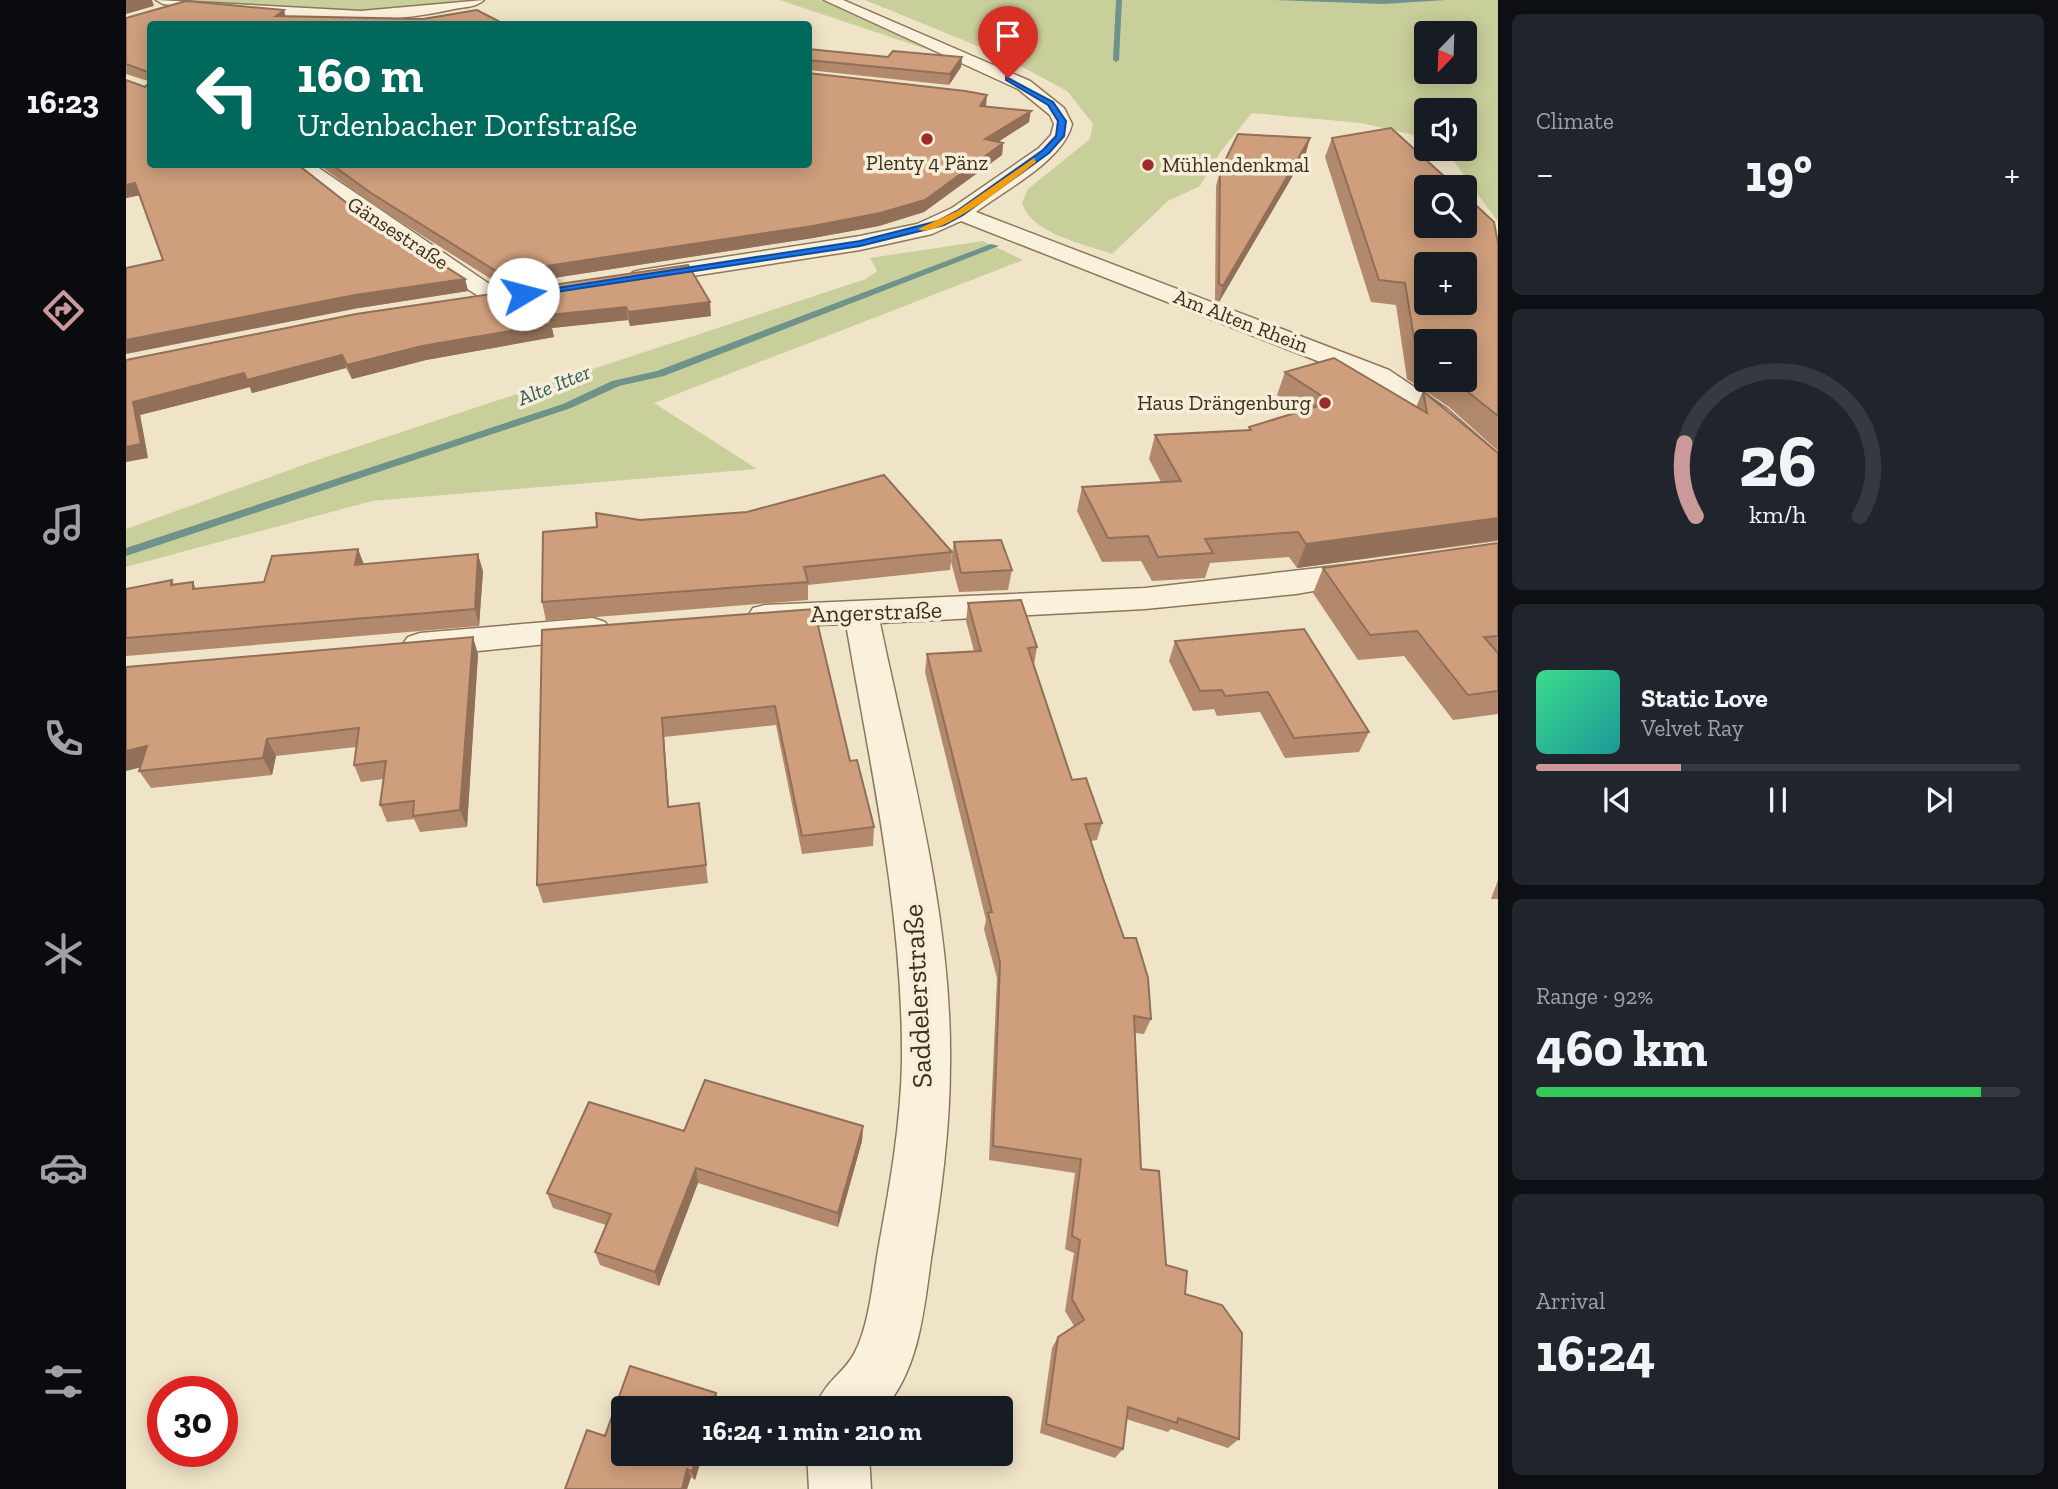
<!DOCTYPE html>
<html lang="en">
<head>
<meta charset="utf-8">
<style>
  body { margin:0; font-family:"Zilla Slab",serif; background:#20242c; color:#f1f3f6; height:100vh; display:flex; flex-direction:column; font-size:26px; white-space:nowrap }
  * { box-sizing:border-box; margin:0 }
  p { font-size:23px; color:#9ea1a6 }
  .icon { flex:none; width:38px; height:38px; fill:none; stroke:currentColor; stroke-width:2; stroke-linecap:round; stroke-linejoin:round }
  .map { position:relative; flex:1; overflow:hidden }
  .sheet { display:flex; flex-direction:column; gap:14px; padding:14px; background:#0d0f14; width:560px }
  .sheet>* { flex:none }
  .hud { position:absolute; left:21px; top:21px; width:665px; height:147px; border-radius:7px; box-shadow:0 4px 18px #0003; background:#00695c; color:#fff; overflow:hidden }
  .needle { width:46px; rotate:203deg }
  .tools { position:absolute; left:1288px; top:21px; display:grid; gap:14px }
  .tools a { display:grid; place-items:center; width:63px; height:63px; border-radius:7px; background:#171b24; box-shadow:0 4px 18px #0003; font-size:35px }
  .speed { position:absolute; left:21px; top:1376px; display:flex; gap:14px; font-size:35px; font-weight:700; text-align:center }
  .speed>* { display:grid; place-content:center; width:91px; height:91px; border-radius:50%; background:#171b24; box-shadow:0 4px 18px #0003; line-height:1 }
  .speed .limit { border:10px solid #d22; background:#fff; color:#111 }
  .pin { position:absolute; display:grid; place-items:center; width:60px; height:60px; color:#fff; margin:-72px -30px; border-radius:50% 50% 50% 0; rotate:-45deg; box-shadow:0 0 7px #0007 }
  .pin .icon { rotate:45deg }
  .me { position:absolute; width:77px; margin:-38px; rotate:82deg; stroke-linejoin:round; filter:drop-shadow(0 0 5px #0008) }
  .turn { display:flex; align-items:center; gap:24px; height:147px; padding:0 35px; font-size:32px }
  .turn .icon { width:91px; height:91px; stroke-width:2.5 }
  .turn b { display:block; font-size:49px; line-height:60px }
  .big { font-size:52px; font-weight:800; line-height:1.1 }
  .sheet .card { flex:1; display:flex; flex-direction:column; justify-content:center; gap:10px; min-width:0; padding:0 24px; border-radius:10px; background:#20242c }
  .sheet .dial { align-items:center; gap:0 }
  .dial svg { height:182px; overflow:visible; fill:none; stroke:#363941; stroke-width:7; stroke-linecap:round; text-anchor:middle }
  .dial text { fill:#f1f3f6; stroke:none }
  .song { display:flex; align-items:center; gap:21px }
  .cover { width:84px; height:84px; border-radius:10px; background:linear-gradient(135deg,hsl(150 70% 55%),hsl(180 70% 35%)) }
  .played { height:7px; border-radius:4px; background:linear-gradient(90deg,#cc999b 30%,#363941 30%) }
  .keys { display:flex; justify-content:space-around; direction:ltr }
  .heat { display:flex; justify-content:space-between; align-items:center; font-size:38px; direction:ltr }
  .charge { height:10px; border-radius:5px; background:linear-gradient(90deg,#34c759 92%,#363941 0) }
  .trip { position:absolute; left:485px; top:1396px; width:402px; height:70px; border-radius:7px; background:#171b24; box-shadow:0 4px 18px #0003; font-weight:800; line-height:70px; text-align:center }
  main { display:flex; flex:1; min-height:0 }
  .tabs { display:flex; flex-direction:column; width:126px; justify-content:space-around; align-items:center; background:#090b0e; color:#9ea1a6 }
  .tabs .icon { width:49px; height:49px }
  .tabs .on { color:#cc999b }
  .tabs b { font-size:32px; color:#f1f3f6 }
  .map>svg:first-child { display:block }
</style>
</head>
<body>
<main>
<nav class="tabs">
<b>16:23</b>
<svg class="icon on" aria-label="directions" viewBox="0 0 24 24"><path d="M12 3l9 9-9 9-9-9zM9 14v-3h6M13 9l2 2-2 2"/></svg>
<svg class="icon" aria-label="music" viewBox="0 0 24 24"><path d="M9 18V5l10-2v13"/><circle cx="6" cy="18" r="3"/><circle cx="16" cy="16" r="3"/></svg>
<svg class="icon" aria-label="phone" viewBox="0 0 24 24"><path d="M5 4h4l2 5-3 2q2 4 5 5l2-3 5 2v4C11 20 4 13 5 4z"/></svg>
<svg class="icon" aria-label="climate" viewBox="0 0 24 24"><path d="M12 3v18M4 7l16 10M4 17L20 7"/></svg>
<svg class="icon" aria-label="car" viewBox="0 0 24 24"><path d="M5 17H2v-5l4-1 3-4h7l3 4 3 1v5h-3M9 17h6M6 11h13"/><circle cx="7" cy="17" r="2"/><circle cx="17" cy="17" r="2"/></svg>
<svg class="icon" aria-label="filters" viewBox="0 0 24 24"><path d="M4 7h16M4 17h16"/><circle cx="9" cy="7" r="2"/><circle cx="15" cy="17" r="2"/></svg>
</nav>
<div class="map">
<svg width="1372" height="1489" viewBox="0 0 1372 1489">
  <rect width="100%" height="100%" fill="#f0e4c8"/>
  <path fill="#c9cf9b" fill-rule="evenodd" d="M46,0H342L242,12Z
    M653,0H695L812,53Z
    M739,0H1372V222L1319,149H1339V110H1300V138L1235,123L1126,113L1095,151L1074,186L1042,201L986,254C959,244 905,234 896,203L902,189L964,139L967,124L941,91L876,56ZM1300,33H1339V72H1300Z
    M857,241L897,260L528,403L631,469L246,501L0,567V529L191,460L740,279L751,271L744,258Z"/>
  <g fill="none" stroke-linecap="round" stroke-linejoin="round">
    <path fill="#6f938a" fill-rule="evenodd" d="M990,0H996L993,60L990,62L987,60Z
      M1148,0H1320L1257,4Z
      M865,244L873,246L538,376L493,386L445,408L0,556V548L437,404L486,381L531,371Z"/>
    <g stroke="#8d765c" stroke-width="3">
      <path id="minor" d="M30,0L235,11L358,0C351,7 338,7 328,9C233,31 132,16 37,4Z
        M698,0H717L904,81L938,108L946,124C938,160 879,190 850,212L1263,370L1321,409L1372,454V478L1362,475L1301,421L1245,382L835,221L806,234L734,250L515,284L507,282L503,277L507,272L515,270L734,236L791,224L826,208L913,148L925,135L928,124L924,115L892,89Z
        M164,164H187L384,298L381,303H363L231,217Z
        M1245,562L1257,565L1261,572L1257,579L1170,594L1019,609L754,623C784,767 826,916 824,1064C824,1129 815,1195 805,1259C798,1310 793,1369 758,1409H688C700,1380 716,1375 728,1354C744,1325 747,1277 753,1245C764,1185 775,1122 776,1061C777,913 745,769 720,624L639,627L627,624L622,616L627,608L639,605L1019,588Z
        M467,618L479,622L484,630L479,638L294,657L282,653L276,645L282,637L294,633Z
        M681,1454H743L745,1489H683Z"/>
    </g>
    <use href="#minor" fill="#faf1dc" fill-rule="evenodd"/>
  </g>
  <path fill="#b2896c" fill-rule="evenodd" d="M158,10L159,16L378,24H24V164L226,207L339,279L342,291L233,308L37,260L14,195L0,198V80L19,87L22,84V81L0,74V18Z
    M682,49L762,57H836L835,67L823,85L682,70Z
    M860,106L903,122L872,142L877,143L876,155L798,212L753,226L687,238L376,286L248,205L192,164H682Z
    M1206,138L1372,243V451L1323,407L1281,379L1270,305L1245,302L1199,157ZM1300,341L1339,380H1300Z
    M1180,153L1093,302L1089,301L1090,186L1094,171Z
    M562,265L585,316L504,326L502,320L426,328L428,337L300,360L226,379L220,368L126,393L124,387L14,415L22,458L0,360Z
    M1159,372L1290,407L1297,391L1372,453V541L1171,568L1163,557L1084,563L1079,578L1026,581L1015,561L976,562L951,511L956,487L1035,482L1023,459L1029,435L1122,430L1123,427L1175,411L1151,395Z
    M514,520L826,552L824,570L682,585V600L420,621L416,602L471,527Z
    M828,542L886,570L882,590L833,592L825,562Z
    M1372,543V714L1327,720L1278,656L1232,660L1187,593L1197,568Z
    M232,549L238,564L357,571L353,626L0,656V589L46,580L48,585L67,582L70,589L138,582Z
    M842,603L911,647L908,665L946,780L976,823L971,840L965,841L1025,1019L1018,1034L1009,1033L1015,1169L1040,1265L1059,1294L1113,1439L1102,1448L1045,1429L1042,1432L1000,1419L997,1449L989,1458L914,1433L926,1348L932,1337L948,1326L939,1311L948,1253L939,1249L949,1173L863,1160L871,978L858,929L860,920L799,672L801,654L848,651L840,621Z
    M688,609L724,761L748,827L747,846L676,854L650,725L538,737L543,806L573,803L582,883L417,903L411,885L416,630Z
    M1049,641L1243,732L1233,752L1159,758L1134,712L1091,716L1088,709L1067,711L1043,661Z
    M352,654L341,827L294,832L288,819L261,822L254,805L257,779L235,782L228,765L230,747L150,756L146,775L25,788L13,771L15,767Z
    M1372,880V899H1365Z
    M737,1126L736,1141L712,1227L572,1183L533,1286L474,1265L469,1252L480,1225L427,1208L421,1193L558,1131Z
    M504,1366L590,1393L592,1402L591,1409H497V1454H577L569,1480L565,1477L561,1489H439L461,1430L479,1436Z"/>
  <path fill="#916f58" d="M12,0H26L28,6L0,14V3Z
    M158,10L160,20L150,16Z
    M836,57L835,67L823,85L824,74Z
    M861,95L860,106H854Z
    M905,111L903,122L858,151L859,139Z
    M1184,138L1180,153L1093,302L1097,286Z
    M877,143L876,155L798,212L753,226L687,238L376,286L373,273Z
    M9,183L15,195L0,198V185Z
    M339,279L342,291L233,308L0,354V340L229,295Z
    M584,302L585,316L504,326L502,312Z
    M500,307L502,320L426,328L424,315Z
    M425,324L428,337L300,360L226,379L221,365L296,346Z
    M216,355L220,368L126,393L121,380Z
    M118,373L124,387L14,415L22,458L0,462V447L7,402Z
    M1372,518V540L1171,568L1180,544Z
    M232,549L238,566L229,565Z
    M352,554L357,571L353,626L349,609Z
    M347,637L352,654L341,827L334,810Z
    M536,718L538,737L544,825L542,807Z
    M141,739L150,756L146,775L137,758Z
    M21,746L32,763L0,771V751Z
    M737,1126L736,1141L712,1227V1213Z
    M570,1168L572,1183L533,1286L529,1272Z
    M590,1393L592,1402L591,1409H585Z
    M572,1454H577L569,1480L566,1472Z
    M561,1469L565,1477L561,1489H556Z"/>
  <path fill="#cf9f7d" stroke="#916f58" stroke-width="2" fill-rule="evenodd" d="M0,0H12L0,3Z
    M60,1L158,10L150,16L297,19L351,10L378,24H24V164H171L226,207L339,279L229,295L0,340V268L37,260L9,183L0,185V80L19,87L22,84V72L0,64V18Z
    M682,49L762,57L767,51L836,57L824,74L682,60Z
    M682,73L839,91L861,95L854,106L905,111L859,139L877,143L799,200L754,213L687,226L373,273L245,193L205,164H682Z
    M1265,128L1330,187H1300V226H1339V195L1368,222L1372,243V416L1327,380H1339V341H1300V362L1291,356L1279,283L1253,280L1206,138ZM1300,264H1339V303H1300Z
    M1112,134L1184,138L1097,286L1093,284L1094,171Z
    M562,265L584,302L502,312L500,307L424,315L425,324L296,346L221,365L216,355L121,380L118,373L7,402L15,444L0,447V360L230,314Z
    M1208,358L1301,413L1297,391L1372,453V518L1180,544L1172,532L1079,539L1087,553L1032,557L1022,536L982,538L956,487L1055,481L1029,435L1125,430L1123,427L1205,402L1159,372Z
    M758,475L826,552L678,567L682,582L416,602L417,532L471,527L470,513L514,520L621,512Z
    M875,540L886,570L835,573L828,542Z
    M1372,543V636L1358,637L1372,653V691L1342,695L1291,631L1244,635L1197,568Z
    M232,549L229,565L352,554L349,609L0,638V589L46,580L45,585L67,582V589L138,582L146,556Z
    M895,600L911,647L902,648L946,780L960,778L976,823L959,824L977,878L998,938H1010L1022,978L1025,1019L1008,1016L1015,1169L1033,1171L1040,1265L1061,1271L1059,1294L1096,1305L1116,1333L1113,1439L1052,1418L1051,1423L1002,1407L997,1449L920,1424L932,1337L958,1320L946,1299L954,1240L946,1236L955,1159L867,1146L874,962L862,913L866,912L801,654L855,651L842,603Z
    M688,609L724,761L731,760L748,827L676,836L649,706L536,718L542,807L573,803L580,865L411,885L416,630Z
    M1178,629L1243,732L1168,738L1142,692L1099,696L1096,690L1074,691L1049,641Z
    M347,637L334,810L287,816L288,801L254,805L260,761L228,765L233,728L141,739L137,758L13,771L21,746L0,751V667Z
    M579,1080L737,1126L712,1213L570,1168L529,1272L469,1252L485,1214L421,1193L463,1102L558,1131Z
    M504,1366L590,1393L585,1409H497V1454H572L566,1472L561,1469L556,1489H439L461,1430L479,1436Z"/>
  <path fill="#1a73e8" stroke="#114b97" stroke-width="2" d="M880,77L927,102L940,121L938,136L923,153L837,215L818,225L734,246L397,297L392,294L734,241L812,221L831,211L917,150L930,136L932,121L922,105L880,80Z"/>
  <path fill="#f59e0b" d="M908,158L910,162C892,176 811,241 792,229L831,211Z"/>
  <g fill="#9e2a2b" stroke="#f7eed8" stroke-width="2.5">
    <circle cx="801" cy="139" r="7"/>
    <circle cx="1022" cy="165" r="7"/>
    <circle cx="1199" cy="403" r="7"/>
  </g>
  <g text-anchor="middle" stroke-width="7" stroke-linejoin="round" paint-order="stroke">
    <g font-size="21" fill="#3d2e20" stroke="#f7eed8">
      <text x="801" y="170">Plenty 4 Pänz</text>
      <text x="1036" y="172" text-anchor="start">Mühlendenkmal</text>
      <text x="1185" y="410" text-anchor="end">Haus Drängenburg</text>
    </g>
    <g font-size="21" fill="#3d2e20" stroke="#f7eed8">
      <text transform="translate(272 233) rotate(33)" y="7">Gänsestraße</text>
      <text transform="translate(1115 321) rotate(21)" y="7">Am Alten Rhein</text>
    </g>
    <g font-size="21" font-style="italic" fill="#2f5d5a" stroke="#f7eed8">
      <text transform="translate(428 385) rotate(-22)" y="7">Alte Itter</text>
    </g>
    <g font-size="24" fill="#3d2e20" stroke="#f7eed8">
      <text transform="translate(750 612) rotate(-2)" y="8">Angerstraße</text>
    </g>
    <g font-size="28" fill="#3d2e20" stroke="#f7eed8">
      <text transform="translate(791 996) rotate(-93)" y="10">Saddelerstraße</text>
    </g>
  </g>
</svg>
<div class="tools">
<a><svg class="needle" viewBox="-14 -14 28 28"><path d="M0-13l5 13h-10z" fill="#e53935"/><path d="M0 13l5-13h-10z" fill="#9ea1a6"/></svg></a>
<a><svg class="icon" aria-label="sound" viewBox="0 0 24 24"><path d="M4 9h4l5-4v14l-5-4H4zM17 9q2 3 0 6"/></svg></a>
<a><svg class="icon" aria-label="search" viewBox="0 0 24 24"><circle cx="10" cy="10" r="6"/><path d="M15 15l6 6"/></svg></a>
<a>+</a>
<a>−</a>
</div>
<div class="speed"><div class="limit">30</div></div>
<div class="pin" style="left:882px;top:78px;background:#d93025"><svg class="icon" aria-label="arrive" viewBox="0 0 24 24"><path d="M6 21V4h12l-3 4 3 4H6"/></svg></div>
<svg class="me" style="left:397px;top:294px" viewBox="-20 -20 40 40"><circle r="19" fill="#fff"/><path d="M0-13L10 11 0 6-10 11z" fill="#1a73e8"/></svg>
<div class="trip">16:24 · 1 min · 210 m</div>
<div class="hud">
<div class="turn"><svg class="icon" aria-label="left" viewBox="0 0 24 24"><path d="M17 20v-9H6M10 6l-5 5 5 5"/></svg><div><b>160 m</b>Urdenbacher Dorfstraße</div></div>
</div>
</div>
<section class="sheet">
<div class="card"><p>Climate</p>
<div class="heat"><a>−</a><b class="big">19°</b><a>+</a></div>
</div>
<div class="card dial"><svg viewBox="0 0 100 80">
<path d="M14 69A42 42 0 1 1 86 69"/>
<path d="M14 69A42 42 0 0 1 9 37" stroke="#cc999b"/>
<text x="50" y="56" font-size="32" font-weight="700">26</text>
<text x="50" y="72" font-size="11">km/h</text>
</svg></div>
<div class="card">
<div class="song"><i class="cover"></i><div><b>Static Love</b><p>Velvet Ray</p></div></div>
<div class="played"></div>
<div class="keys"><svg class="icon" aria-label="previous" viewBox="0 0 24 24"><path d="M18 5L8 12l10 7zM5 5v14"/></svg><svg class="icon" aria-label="pause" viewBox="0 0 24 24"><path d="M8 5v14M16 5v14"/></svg><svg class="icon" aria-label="next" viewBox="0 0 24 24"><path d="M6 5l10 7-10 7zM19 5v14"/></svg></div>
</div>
<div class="card"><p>Range · 92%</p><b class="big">460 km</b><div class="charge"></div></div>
<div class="card"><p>Arrival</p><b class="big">16:24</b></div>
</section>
</main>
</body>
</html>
